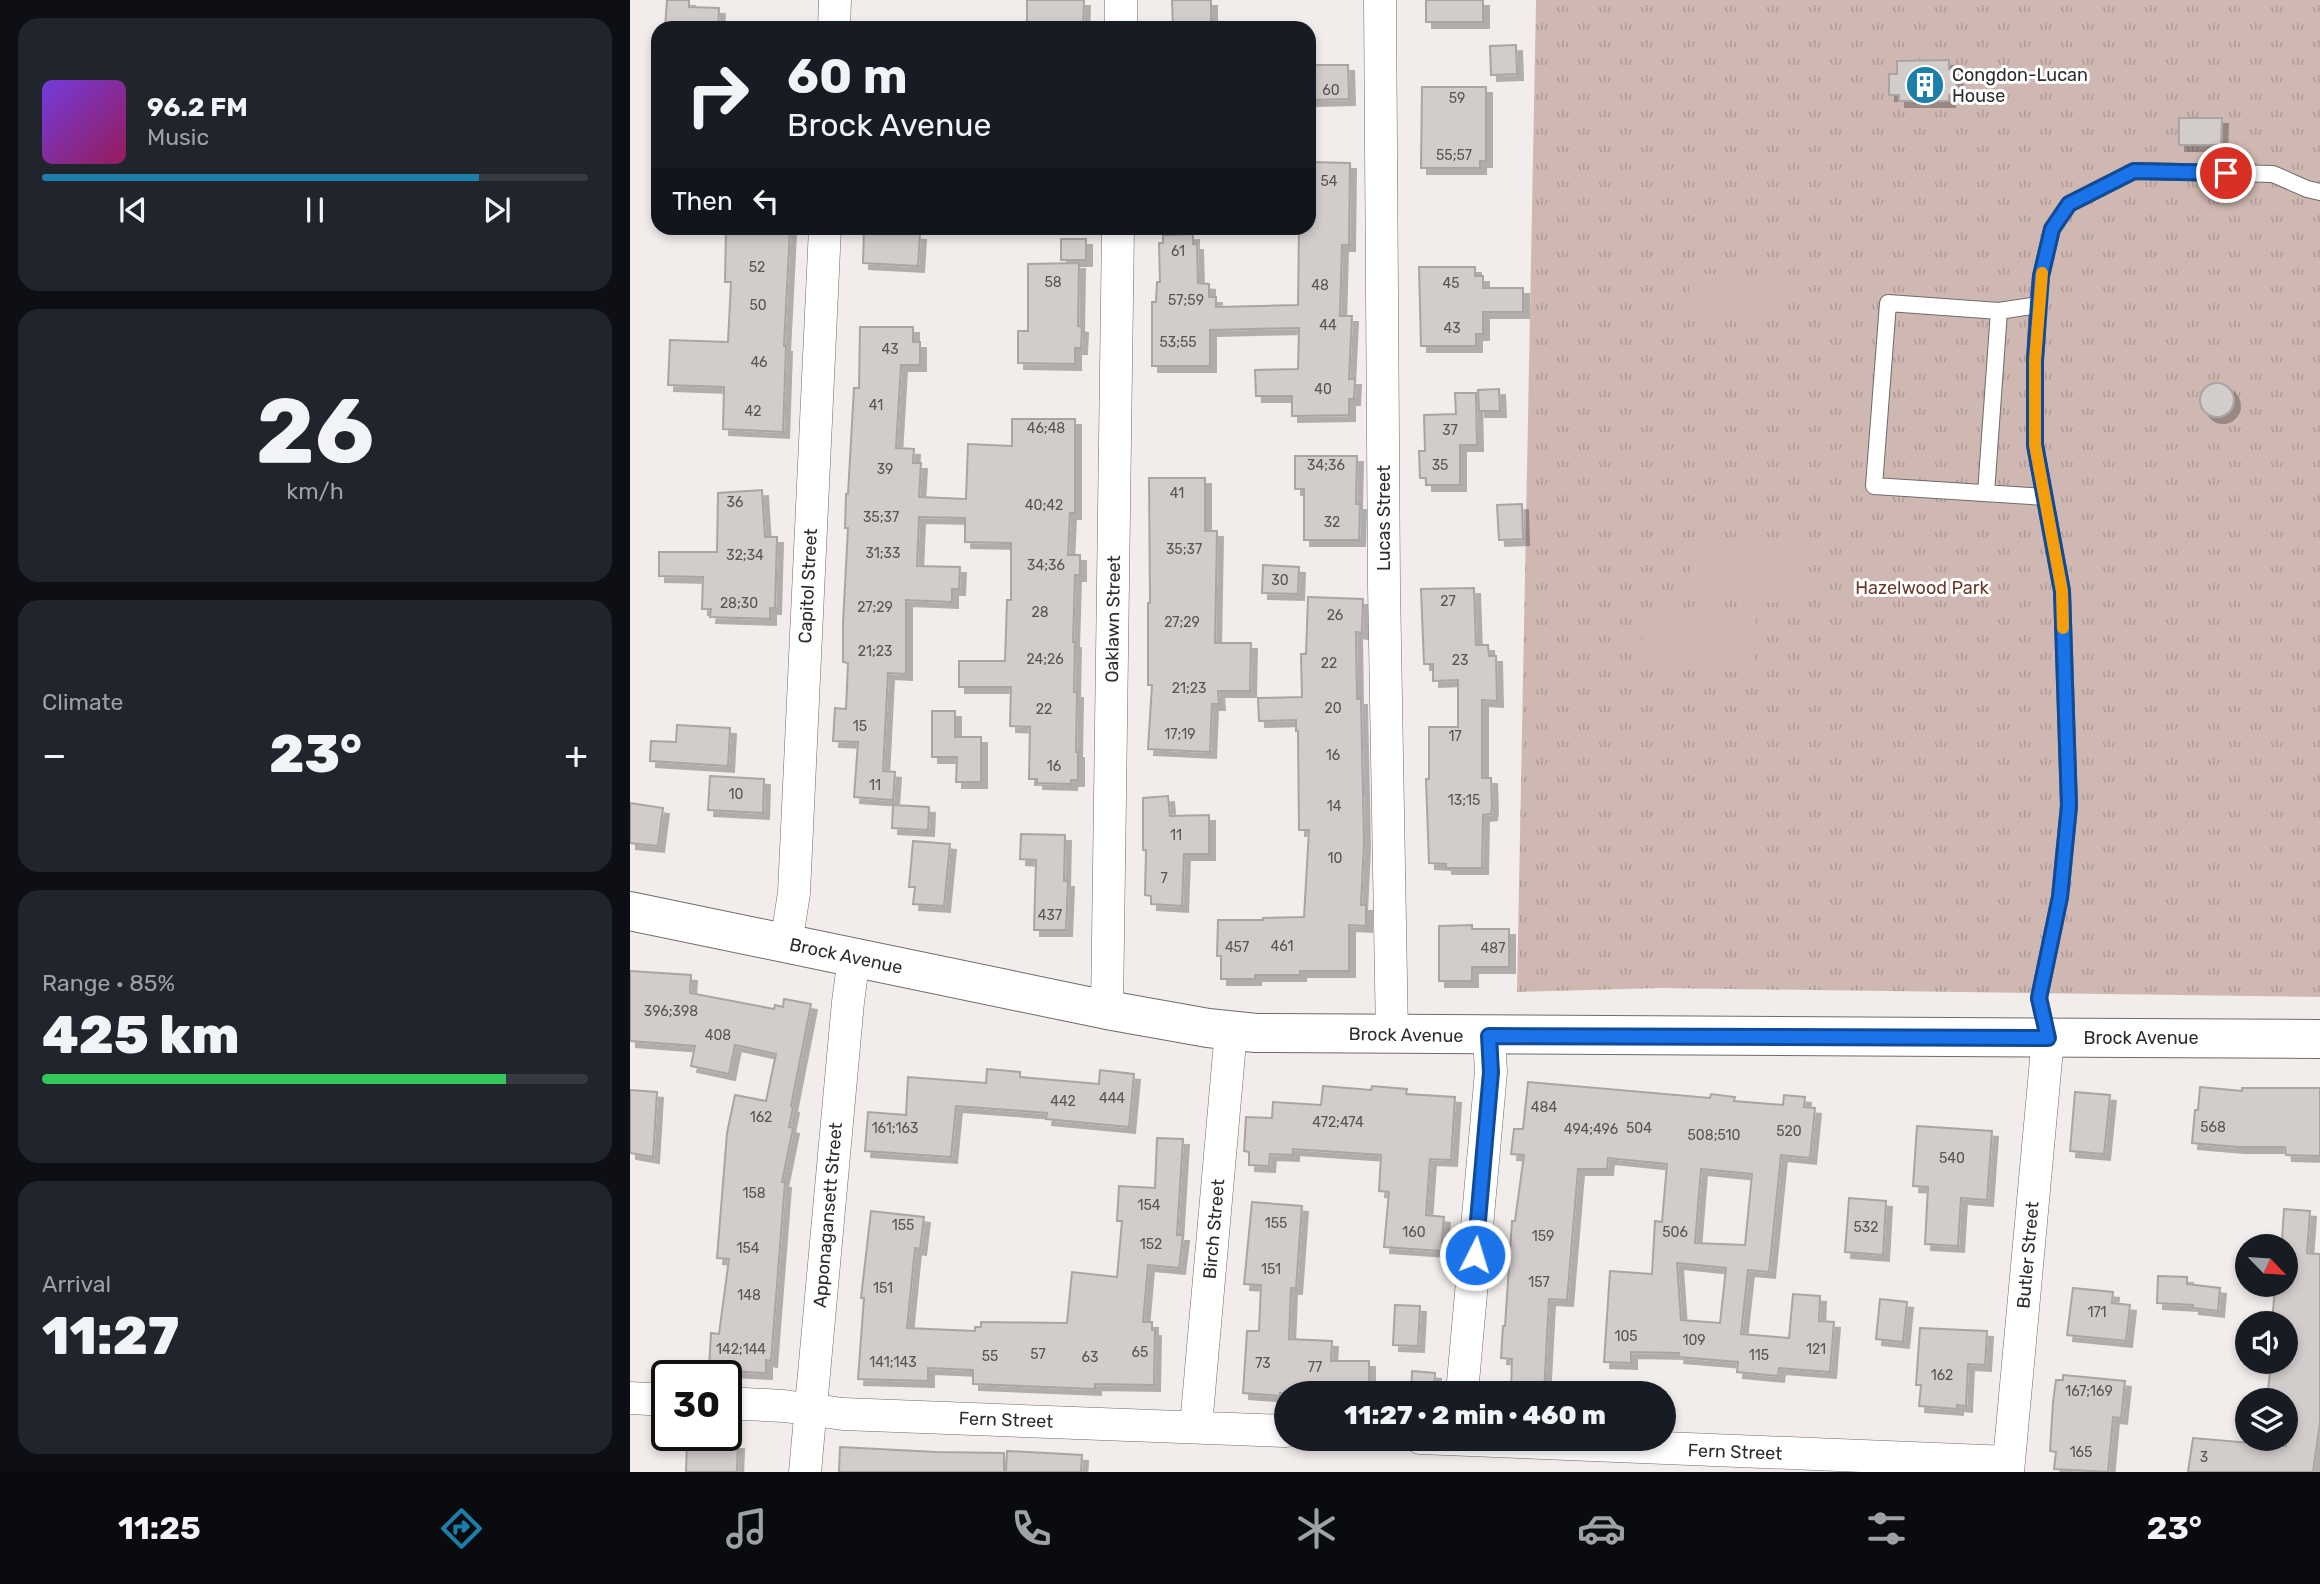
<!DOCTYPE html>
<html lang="en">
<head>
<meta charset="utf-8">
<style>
  body { margin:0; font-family:Rubik,sans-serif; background:#20242c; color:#f1f3f6; height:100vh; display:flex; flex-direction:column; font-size:26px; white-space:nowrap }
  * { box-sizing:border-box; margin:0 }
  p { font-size:23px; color:#9ea1a6 }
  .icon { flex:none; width:38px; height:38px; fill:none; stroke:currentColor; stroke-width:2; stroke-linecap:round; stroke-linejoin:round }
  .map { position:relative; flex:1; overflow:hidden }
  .side { display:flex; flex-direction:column; gap:18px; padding:18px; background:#0d0f14; width:630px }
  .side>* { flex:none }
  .hud { position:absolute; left:21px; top:21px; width:665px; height:214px; border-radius:21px; box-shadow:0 4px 10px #0003; background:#171b24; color:#f1f3f6; overflow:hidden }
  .needle { width:46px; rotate:115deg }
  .buttons { position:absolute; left:1605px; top:1234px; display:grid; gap:14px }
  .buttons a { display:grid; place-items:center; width:63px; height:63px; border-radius:50%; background:#171b24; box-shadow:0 4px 10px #0003; font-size:35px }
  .speed { position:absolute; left:21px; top:1360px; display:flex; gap:14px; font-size:35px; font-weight:700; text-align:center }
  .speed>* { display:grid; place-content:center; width:91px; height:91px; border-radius:50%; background:#171b24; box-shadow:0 4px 10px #0003; line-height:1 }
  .speed .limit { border:4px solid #111; border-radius:10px; background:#fff; color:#111 }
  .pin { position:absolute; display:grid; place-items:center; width:60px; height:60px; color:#fff; margin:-30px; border:4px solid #fff; border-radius:50%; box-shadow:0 2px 7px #0007 }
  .me { position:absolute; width:77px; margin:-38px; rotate:5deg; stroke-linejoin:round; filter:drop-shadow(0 0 5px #0008) }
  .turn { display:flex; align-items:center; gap:24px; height:147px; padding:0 21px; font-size:32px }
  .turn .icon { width:91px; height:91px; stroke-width:2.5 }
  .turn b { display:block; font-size:49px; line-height:60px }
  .then { display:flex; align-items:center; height:66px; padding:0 21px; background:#0003; gap:14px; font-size:26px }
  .big { font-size:52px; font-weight:800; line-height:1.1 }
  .side .widget { flex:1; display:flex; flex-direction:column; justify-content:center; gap:10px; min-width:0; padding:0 24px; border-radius:21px; background:#20242c }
  .side .dial { align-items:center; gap:0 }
  .dial b { font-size:91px; line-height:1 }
  .song { display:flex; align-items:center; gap:21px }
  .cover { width:84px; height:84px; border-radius:10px; background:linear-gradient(135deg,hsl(260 70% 55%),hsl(330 70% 35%)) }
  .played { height:7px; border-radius:4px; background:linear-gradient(90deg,#1b7faa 80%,#363941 80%) }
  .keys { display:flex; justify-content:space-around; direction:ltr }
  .heat { display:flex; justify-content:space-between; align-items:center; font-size:38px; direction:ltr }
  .charge { height:10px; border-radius:5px; background:linear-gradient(90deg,#34c759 85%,#363941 0) }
  .trip { position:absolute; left:644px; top:1381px; width:402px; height:70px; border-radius:35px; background:#171b24; box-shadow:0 4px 10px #0003; font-weight:800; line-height:70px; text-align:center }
  .tab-bar { display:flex; height:112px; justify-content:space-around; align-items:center; background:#090b0e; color:#9ea1a6 }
  .tab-bar .icon { width:49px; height:49px }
  .tab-bar .current { color:#1b7faa }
  .tab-bar b { font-size:32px; color:#f1f3f6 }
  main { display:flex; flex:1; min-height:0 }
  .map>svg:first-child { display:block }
</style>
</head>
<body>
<main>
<section class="side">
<div class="widget">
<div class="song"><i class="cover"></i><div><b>96.2 FM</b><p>Music</p></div></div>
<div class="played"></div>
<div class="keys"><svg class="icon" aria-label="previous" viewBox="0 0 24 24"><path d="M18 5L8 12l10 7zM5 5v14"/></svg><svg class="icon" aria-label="pause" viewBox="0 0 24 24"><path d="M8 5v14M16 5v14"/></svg><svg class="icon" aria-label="next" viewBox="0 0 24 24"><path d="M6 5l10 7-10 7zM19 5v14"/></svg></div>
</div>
<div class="widget dial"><b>26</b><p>km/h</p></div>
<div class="widget"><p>Climate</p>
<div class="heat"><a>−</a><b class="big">23°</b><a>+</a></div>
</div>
<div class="widget"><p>Range · 85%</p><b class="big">425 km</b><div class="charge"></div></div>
<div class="widget"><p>Arrival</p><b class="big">11:27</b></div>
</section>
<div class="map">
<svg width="1690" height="1472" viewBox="0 0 1690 1472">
  <defs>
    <pattern id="park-tufts" width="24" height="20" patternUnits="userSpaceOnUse" patternTransform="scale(1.75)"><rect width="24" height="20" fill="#cfb8b1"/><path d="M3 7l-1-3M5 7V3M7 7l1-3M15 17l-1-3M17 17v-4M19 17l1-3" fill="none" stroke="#b29e98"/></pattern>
    <filter id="shadow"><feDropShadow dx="6" dy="6" stdDeviation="0" flood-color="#0004"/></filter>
  </defs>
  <rect width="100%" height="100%" fill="#f2eceb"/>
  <path fill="url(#park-tufts)" d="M906,0H1690V997L1031,988L887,992Z"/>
  <path fill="#cfb8b1" d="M1060,273L1153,278L1151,321L1057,316Z
    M1063,537L1176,544L1172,604L1059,597Z
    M1014,607L1126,614L1123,673L1011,667Z"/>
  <path fill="#d2cccb" stroke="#aaa5a3" stroke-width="2" fill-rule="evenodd" filter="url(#shadow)" d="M37,0H59V7L89,8L88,28H35Z
    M397,0H454L453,28H397Z
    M542,0H581V28H543Z
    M796,0H853V22H796Z
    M886,45L887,74L861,75L860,46Z
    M1319,60V69H1326L1327,95H1319V101H1269V95H1259V74H1267V61Z
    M679,65H718L719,99L679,100Z
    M792,87H856V161H850V168H791Z
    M1549,118H1592L1591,145H1549Z
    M679,162L720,163L719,245H712L710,316H722L719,379H725L724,399H719V415L662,416V396H626L625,370L668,369L669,328L580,330V366H522V302H526L527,282H530L529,243H533V235L563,234V244H567L568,283L579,284V297H586V307L668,305L669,228H679Z
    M96,228H160L154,346H156L153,432L93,429L94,387L38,385L40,340L98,342L101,282H95Z
    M234,231L290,234L288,266L233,263Z
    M431,239H456V260H431Z
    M449,263L448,326L452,327L451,348H445V364L388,363V331H398V264Z
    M789,267H845V276H853V288H893V312H853V334H846V346H791Z
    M230,327H283V342H290V365H271L266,448L284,449L283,463H291L289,497L336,499L338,444L382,446V419H445V513H440L438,555H450V575H445L443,642H445L444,692H447L446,752H448V780H441V784L407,783V779H399L400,727L380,726L381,687H329V661H375L377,600H381V543L335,542V518L289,517L287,566L330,567L329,589H322V602L276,600V674L258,673L253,771L265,772L263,800L224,797L228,742L203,741L205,708L216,709L218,663L213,662V623L218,528H215L216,494H218L224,388H229Z
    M1570 400a17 17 0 1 1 34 0a17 17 0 1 1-34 0Z
    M869,389L870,411H849L848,390Z
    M825,393H846L847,445H830V485H796V478H790L789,451H795L794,415L826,414Z
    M665,456H727L726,504H730L729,540H674V489H665Z
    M519,478H575V531H587L585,643H621L620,691H588L589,704H582L580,752L518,749L522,685H518V603H520Z
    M132,490L135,537H147L145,608H140V619L80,617L81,609H72L73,577L29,576V552H87L88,493Z
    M892,504L893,539L869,540L867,505Z
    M633,565L669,567L668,594L632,593Z
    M844,588L846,645H858L859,656H866L867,701L852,700V778H861L862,807L861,814L853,815L852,868H816V864L799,863L796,779H799V727H828V680L803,681V664H794L791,589Z
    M678,597L733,599L732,633L726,632L727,699H731L734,842L731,905H736V926L719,925V971H670V975H625V979H591V956H587L588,920H633V918L674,917L679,830H669L668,731H666V720L629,721L628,698L672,697L671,654H676Z
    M302,711H325V737H351V782H326L327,757H302Z
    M47,725L100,728L98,766L20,761L21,741L46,742Z
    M80,776L134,779L133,813L78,810Z
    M538,796L540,816L579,815V854H554L552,906L521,904V896L515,895L516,850H513V798Z
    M0,803L33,808L28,846L0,843Z
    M263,805L299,807L298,830L262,828Z
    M391,834L435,835L434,881H438L436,930H404L406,860L390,859Z
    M283,841L320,844L314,906L283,904L285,887H279Z
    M842,925V929H879V967H842V981H809V926Z
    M0,971L61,975L60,993L144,1009L145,1005L153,1007L154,999L181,1004L161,1106L163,1107L159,1127L163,1128L152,1182H155L141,1361L136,1360V1373L79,1370L81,1333L89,1334L99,1259L87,1258L97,1133L105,1095L136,1101L146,1054L105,1045L99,1074L61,1066L65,1046L0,1041Z
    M357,1069L390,1072V1077L469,1084L470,1070L504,1074L499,1127L416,1119L417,1113L326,1106L321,1157L235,1151L238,1112L276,1115L278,1077L356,1083Z
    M898,1082L1080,1098L1081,1094L1105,1097L1104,1101L1153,1105L1154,1095L1175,1097L1174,1107L1185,1108L1180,1158L1151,1155L1139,1272L1118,1270L1111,1334L1159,1338L1163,1294L1190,1296L1189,1321L1204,1322L1200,1372L1149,1368L1148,1376L1107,1372L1108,1362L1048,1357L1049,1353L1001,1352V1363L974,1362L980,1271L1022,1274L1025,1221L1032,1222L1037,1164L978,1158L977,1169H948L937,1300L919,1299L914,1393H881L882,1359L871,1358L873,1326H875L882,1221H885L894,1155L881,1154L884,1129H893ZM1071,1169L1122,1174L1115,1245L1065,1243ZM1047,1263L1096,1268L1090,1323L1051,1320Z
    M693,1086L741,1090L742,1086L777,1089L776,1094L825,1097L821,1160L800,1159L796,1215L814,1217L811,1251L754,1247L759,1192L749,1191L751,1155L663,1149V1155L640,1154L639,1166L619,1165V1152L614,1151L616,1117L642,1118L643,1102L691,1105Z
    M1570,1087L1612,1091V1088H1690V1156L1656,1155L1655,1147H1608L1562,1143L1565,1110H1568Z
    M0,1090L27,1092L23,1157L0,1153Z
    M1445,1092L1480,1095L1474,1154L1440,1151Z
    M1287,1126L1362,1131L1357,1200L1331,1198L1328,1246L1295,1244L1298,1187L1283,1186Z
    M527,1138L553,1139L547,1235H553L549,1268L518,1265L513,1322H522V1330H525L524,1385L465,1384V1389L343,1384V1370L298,1368V1381L228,1379L234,1298H231L241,1211L294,1217L290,1249L285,1248L277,1328L345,1331V1327H351V1322L437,1323L442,1272L487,1277L492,1221H487L489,1186L525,1188Z
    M1219,1198L1256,1201L1253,1255L1215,1252Z
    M622,1202L672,1206L666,1288H661L659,1339L702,1341L701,1361H739V1388H700V1393H650V1396L613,1393L617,1331H629L631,1285L614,1284Z
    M1654,1209L1680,1211L1677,1253L1690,1254V1423L1683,1472H1558L1563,1438L1656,1446V1400H1638V1391L1641,1362H1656V1323H1642L1645,1286L1634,1285L1656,1284V1246H1638V1239L1652,1240Z
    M1528,1276L1557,1277V1284L1590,1288L1588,1311L1563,1308V1305L1527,1303Z
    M1443,1288L1483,1292L1482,1303L1500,1305L1496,1341L1437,1335Z
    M1250,1299L1277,1302L1273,1342L1246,1339Z
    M765,1305L790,1306L788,1346L763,1345Z
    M1290,1328L1357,1331L1355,1365L1338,1364L1336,1406L1327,1405V1409L1289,1406L1291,1385H1286Z
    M782,1371L805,1373L804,1393H781Z
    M1433,1375L1495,1381L1491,1418L1483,1417L1478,1472L1424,1469L1426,1452L1420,1451L1423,1402L1426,1380H1433Z
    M57,1442L108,1443L107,1472H56Z
    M210,1447L306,1452L374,1453V1472H209Z
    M377,1451L452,1455L451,1472H376Z"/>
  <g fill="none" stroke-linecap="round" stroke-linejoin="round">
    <g stroke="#6f6b69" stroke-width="18">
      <path id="service" d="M1408,305L1369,311L1258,303L1244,486L1414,497
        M1356,493L1369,311
        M1418,1038L1409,998L1430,897L1439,806L1432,591L1405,445V360L1408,305L1411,276L1422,229L1439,204L1504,171L1643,174L1677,189L1690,192"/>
    </g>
    <g stroke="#6f6b69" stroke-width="33">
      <path id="minor" d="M750,0L754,586L762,1036
        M204,28L205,0
        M491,28V0
        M156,944L164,893L195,228
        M477,1010L488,228
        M832,1393L861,1072L859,1036
        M0,1398L37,1400
        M96,1403L154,1406L213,1414L656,1431
        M566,1426L601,1031
        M790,1438L1379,1462
        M175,1472L218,1002L224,958
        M1378,1472L1418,1038"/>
    </g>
    <g stroke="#6f6b69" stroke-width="40">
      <path id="secondary" d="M0,911L477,1010L578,1028L626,1033L1690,1039"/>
    </g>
    <use href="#service" stroke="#fff" stroke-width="16"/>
    <use href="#minor" stroke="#fff" stroke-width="32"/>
    <use href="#secondary" stroke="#fff" stroke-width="38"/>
  </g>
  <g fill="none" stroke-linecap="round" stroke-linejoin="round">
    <g stroke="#114b97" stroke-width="18">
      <path id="route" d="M845,1255L861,1072L859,1036L1418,1038L1409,998L1430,897L1439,806L1432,591L1405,445V360L1411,276L1422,229L1439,204L1504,171L1596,173"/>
    </g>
    <use href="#route" stroke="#1a73e8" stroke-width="12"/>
    <path stroke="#f59e0b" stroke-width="12" d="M1412,273L1405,360V445L1432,591L1433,628"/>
  </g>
  <defs>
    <g id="building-disc" transform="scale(2.0125)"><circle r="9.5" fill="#1b7faa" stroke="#fff"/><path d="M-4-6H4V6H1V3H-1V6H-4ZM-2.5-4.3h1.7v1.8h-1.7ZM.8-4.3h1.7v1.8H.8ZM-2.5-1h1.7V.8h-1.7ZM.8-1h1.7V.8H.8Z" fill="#fff"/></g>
  </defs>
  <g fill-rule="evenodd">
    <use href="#building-disc" x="1295" y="85"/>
  </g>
  <g text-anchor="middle" stroke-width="6" stroke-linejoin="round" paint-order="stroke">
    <g font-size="14" fill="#585554">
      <text x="701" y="95">60</text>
      <text x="827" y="103">59</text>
      <text x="824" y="160">55;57</text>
      <text x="699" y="186">54</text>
      <text x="548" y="256">61</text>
      <text x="127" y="272">52</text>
      <text x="423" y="287">58</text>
      <text x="821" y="288">45</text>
      <text x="690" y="290">48</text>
      <text x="556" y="305">57;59</text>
      <text x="128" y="310">50</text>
      <text x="698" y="330">44</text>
      <text x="822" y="333">43</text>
      <text x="548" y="347">53;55</text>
      <text x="260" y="354">43</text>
      <text x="129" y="367">46</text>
      <text x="693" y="394">40</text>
      <text x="246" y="410">41</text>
      <text x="123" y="416">42</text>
      <text x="416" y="433">46;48</text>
      <text x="820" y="435">37</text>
      <text x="696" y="470">34;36</text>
      <text x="810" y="470">35</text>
      <text x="255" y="474">39</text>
      <text x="547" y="498">41</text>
      <text x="105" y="507">36</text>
      <text x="414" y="510">40;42</text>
      <text x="251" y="522">35;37</text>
      <text x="702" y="527">32</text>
      <text x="554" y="554">35;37</text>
      <text x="253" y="558">31;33</text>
      <text x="115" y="560">32;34</text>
      <text x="416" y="570">34;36</text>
      <text x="650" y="585">30</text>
      <text x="818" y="606">27</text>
      <text x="109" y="608">28;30</text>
      <text x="245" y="612">27;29</text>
      <text x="410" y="617">28</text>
      <text x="705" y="620">26</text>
      <text x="552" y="627">27;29</text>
      <text x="245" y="656">21;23</text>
      <text x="415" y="664">24;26</text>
      <text x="830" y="665">23</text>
      <text x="699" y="668">22</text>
      <text x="559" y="693">21;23</text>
      <text x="703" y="713">20</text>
      <text x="414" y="714">22</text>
      <text x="230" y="731">15</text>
      <text x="550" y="739">17;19</text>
      <text x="825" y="741">17</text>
      <text x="703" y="760">16</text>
      <text x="424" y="771">16</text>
      <text x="245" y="790">11</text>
      <text x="106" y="799">10</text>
      <text x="834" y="805">13;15</text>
      <text x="704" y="811">14</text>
      <text x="546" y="840">11</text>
      <text x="705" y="863">10</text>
      <text x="534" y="883">7</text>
      <text x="420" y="920">437</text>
      <text x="652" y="951">461</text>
      <text x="607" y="952">457</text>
      <text x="863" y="953">487</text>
      <text x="41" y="1016">396;398</text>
      <text x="88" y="1040">408</text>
      <text x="482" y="1103">444</text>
      <text x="433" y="1106">442</text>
      <text x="914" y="1112">484</text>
      <text x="131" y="1122">162</text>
      <text x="708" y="1127">472;474</text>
      <text x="1583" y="1132">568</text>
      <text x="265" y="1133">161;163</text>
      <text x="1009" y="1133">504</text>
      <text x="961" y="1134">494;496</text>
      <text x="1159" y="1136">520</text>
      <text x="1084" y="1140">508;510</text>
      <text x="1322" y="1163">540</text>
      <text x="124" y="1198">158</text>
      <text x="519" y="1210">154</text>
      <text x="646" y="1228">155</text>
      <text x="273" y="1230">155</text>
      <text x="1236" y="1232">532</text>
      <text x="784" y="1237">160</text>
      <text x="1045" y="1237">506</text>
      <text x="913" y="1241">159</text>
      <text x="521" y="1249">152</text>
      <text x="118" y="1253">154</text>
      <text x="641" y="1274">151</text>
      <text x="909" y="1287">157</text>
      <text x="253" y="1293">151</text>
      <text x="119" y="1300">148</text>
      <text x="1467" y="1317">171</text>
      <text x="996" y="1341">105</text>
      <text x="1064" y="1345">109</text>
      <text x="111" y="1354">142;144</text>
      <text x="1186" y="1354">121</text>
      <text x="510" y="1357">65</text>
      <text x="408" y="1359">57</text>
      <text x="1129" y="1360">115</text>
      <text x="360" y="1361">55</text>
      <text x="460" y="1362">63</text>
      <text x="263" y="1367">141;143</text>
      <text x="633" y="1368">73</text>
      <text x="685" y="1372">77</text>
      <text x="1312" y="1380">162</text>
      <text x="1459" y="1396">167;169</text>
      <text x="1451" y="1457">165</text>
      <text x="1574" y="1462">3</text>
    </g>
    <g font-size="18" fill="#2f2d2c" stroke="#fff" text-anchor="start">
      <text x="1322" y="81">Congdon-Lucan<tspan x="1322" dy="21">House</tspan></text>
    </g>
    <g font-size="18" fill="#2f2d2c" stroke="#fff">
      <text transform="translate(754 518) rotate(-90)" y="6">Lucas Street</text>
      <text transform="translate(178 586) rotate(-87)" y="6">Capitol Street</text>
      <text transform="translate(483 619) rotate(-89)" y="6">Oaklawn Street</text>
      <text transform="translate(216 956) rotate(12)" y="6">Brock Avenue</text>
      <text transform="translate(776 1035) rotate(1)" y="6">Brock Avenue</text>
      <text x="1511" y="1044">Brock Avenue</text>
      <text transform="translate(198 1215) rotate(-85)" y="6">Apponagansett Street</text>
      <text transform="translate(584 1229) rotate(-85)" y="6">Birch Street</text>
      <text transform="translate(1398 1255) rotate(-85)" y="6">Butler Street</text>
      <text transform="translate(376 1420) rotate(2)" y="6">Fern Street</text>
      <text transform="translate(1105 1452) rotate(2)" y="6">Fern Street</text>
    </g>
    <g font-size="18" fill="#6b3b2c" stroke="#fff">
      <text x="1292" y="594">Hazelwood Park</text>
    </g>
  </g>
</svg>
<div class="buttons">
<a><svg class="needle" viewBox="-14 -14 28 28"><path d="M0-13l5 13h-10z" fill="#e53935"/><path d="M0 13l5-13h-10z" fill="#9ea1a6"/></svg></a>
<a><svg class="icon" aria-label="sound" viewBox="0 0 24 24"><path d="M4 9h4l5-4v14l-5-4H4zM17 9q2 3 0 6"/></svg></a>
<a><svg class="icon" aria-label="layers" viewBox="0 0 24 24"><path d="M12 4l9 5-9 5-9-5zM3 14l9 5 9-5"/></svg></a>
</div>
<div class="speed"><div class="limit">30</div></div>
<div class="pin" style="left:1596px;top:173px;background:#d93025"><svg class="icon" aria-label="arrive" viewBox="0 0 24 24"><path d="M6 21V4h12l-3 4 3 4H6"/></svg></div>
<svg class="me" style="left:845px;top:1255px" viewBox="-20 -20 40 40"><circle r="17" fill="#1a73e8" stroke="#fff" stroke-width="3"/><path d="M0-11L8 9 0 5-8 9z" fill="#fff"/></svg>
<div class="trip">11:27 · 2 min · 460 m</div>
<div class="hud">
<div class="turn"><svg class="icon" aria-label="right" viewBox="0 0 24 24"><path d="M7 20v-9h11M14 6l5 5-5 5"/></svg><div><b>60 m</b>Brock Avenue</div></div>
<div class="then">Then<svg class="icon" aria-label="left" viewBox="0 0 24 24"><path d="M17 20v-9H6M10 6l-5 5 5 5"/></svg></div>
</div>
</div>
</main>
<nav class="tab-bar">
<b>11:25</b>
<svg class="icon current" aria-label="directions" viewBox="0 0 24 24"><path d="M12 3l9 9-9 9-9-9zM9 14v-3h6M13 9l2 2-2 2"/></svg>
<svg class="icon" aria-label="music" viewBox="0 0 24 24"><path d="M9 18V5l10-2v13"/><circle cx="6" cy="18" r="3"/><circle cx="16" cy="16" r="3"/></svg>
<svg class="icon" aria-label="phone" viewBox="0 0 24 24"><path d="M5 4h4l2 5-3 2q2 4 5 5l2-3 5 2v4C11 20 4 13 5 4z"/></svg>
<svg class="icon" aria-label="climate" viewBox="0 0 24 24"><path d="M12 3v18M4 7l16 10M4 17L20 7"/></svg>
<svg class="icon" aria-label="car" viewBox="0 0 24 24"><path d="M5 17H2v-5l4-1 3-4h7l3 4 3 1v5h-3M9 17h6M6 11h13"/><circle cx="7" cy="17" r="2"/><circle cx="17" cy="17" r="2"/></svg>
<svg class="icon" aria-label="filters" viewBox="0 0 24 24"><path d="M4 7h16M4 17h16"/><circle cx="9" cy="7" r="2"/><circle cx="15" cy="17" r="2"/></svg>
<b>23°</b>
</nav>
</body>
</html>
